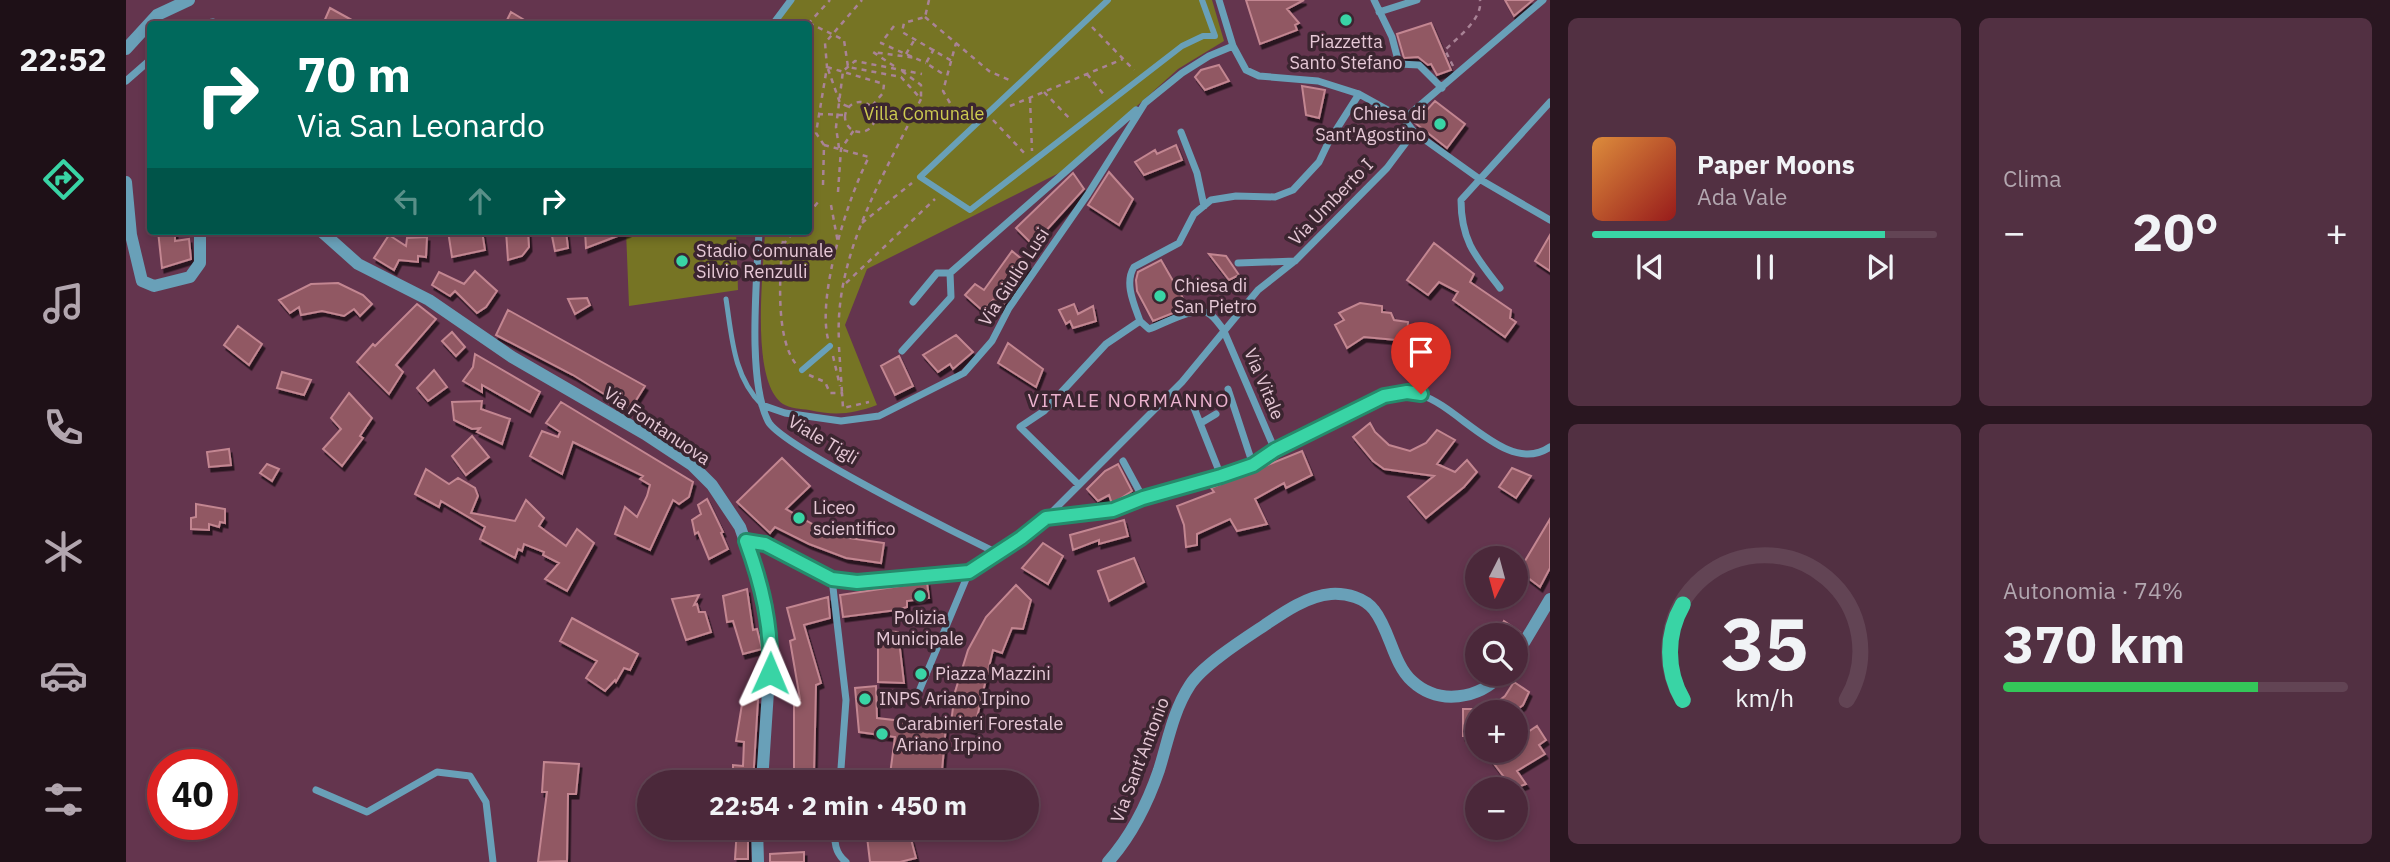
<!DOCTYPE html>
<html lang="it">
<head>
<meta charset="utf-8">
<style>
  body { margin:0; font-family:"IBM Plex Sans",sans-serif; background:#523042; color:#f1f3f6; height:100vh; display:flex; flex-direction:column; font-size:26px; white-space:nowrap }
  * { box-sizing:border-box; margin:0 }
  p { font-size:23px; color:#b2a6af }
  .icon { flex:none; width:38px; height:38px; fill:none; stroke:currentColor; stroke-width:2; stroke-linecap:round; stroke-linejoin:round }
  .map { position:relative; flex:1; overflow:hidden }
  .sheet { display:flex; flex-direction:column; gap:18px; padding:18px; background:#291620; width:840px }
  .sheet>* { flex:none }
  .guide { position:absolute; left:21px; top:21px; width:665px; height:214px; border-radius:7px; box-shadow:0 4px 10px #0003,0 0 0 2px #624454; background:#00695c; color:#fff; overflow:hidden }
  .needle { width:46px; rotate:186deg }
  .buttons { position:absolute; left:1339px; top:546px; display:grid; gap:14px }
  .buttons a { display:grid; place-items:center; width:63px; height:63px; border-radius:50%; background:#4b283a; box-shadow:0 4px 10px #0003,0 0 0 2px #624454; font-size:35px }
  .speed { position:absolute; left:21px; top:749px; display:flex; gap:14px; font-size:35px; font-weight:700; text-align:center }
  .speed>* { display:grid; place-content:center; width:91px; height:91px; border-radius:50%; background:#4b283a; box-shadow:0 4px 10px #0003,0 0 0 2px #624454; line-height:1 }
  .speed .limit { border:10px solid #d22; background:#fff; color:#111 }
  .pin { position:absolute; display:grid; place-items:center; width:60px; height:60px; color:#fff; margin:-72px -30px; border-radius:50% 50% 50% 0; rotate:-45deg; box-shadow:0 0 7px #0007 }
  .pin .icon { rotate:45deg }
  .me { position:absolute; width:77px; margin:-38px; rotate:1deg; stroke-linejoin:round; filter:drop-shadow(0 0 5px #0008) }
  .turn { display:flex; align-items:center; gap:24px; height:147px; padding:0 35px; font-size:32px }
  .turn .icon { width:91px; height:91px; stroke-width:2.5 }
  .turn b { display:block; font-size:49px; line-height:60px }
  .lanes { display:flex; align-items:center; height:66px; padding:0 35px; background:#0003; justify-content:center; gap:35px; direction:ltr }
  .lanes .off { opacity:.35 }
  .big { font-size:52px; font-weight:800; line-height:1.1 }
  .sheet .widget { flex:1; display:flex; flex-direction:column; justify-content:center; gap:10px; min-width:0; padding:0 24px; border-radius:10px; background:#523042 }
  .sheet .dial { align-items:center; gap:0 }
  .dial svg { height:182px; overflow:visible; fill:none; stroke:#624454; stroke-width:7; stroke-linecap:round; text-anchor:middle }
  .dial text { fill:#f1f3f6; stroke:none }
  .song { display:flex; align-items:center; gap:21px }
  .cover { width:84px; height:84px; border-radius:10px; background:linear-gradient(135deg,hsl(30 70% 55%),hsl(0 70% 35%)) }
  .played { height:7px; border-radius:4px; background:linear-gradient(90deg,#39d4a5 85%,#624454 85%) }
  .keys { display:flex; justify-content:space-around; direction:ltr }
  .heat { display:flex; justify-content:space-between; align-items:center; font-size:38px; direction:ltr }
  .charge { height:10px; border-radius:5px; background:linear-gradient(90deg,#34c759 74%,#624454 0) }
  .sheet .tiles { flex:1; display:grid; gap:18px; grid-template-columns:repeat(2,1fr) }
  .trip { position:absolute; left:511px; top:770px; width:402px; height:70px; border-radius:35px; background:#4b283a; box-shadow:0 4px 10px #0003,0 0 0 2px #624454; font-weight:800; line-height:70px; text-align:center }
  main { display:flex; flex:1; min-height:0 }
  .dock { display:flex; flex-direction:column; width:126px; justify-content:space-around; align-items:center; background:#1e1017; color:#b2a6af }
  .dock .icon { width:49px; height:49px }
  .dock .on { color:#39d4a5 }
  .dock b { font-size:32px; color:#f1f3f6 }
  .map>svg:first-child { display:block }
</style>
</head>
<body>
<main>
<nav class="dock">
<b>22:52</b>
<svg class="icon on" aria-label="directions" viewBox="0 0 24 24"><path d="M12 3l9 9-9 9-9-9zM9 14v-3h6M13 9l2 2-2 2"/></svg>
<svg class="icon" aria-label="music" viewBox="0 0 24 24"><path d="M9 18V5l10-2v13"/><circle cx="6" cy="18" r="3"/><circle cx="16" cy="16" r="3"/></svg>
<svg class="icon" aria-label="phone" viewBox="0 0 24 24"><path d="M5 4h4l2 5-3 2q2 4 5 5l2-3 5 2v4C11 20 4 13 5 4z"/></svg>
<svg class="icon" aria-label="climate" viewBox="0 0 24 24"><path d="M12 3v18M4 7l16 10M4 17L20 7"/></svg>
<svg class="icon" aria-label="car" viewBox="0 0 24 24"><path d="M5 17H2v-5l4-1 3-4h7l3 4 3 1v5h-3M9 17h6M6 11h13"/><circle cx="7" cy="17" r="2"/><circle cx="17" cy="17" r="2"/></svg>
<svg class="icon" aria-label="filters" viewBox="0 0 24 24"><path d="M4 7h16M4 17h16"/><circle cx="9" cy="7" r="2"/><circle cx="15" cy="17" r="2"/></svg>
</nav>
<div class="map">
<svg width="1424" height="862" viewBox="0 0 1424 862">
  <defs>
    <filter id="shadow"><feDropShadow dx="2.5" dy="4.5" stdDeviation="0" flood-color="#0009"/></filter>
  </defs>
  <rect width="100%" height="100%" fill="#64354e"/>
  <path fill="#767424" d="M667,0H1086L1098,41L1052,69L941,169L741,269L719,325L751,405C727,414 709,416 683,410C675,409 663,408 657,404C623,381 638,269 639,231H682V24H646Z
    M500,231H610L612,290L503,306Z"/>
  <path fill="#915863" stroke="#c38691" stroke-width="2" filter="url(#shadow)" d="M1120,0H1178L1161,9L1173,23L1169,25L1171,30L1134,44Z
    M1379,0H1407L1388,16Z
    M204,8L233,24H197Z
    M385,12L405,24H379Z
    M1305,23L1325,70L1311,75L1305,64L1302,65L1292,57L1278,58L1271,34Z
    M1093,65L1103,81L1079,90L1069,77L1075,70Z
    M1176,86L1199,90L1193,118L1180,115Z
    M1309,101L1339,124L1321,148L1289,123Z
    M1050,145L1056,160L1018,175L1009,162L1029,150L1031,154Z
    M983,172L1007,199L993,225L962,205Z
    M947,173L958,189L907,245L890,228Z
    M32,231H49V241L63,239L65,259L36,268Z
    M322,231H356L359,250L326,257Z
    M380,231H402L403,247L396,256L382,260Z
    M425,231H440L442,248L429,251Z
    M459,231H502V232L460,248Z
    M263,235L280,246L281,238L301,237L300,257L292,256V262L273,260L268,270L248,258Z
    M1424,235V271L1409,261Z
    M1308,243L1348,274L1344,282L1385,310L1384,318L1390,322L1379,337L1327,300L1332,292L1313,282L1302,295L1281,280Z
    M886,251L904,266L875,308L867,300L857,311L839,295L849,284L858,290Z
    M1083,254L1100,256L1113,275L1103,280Z
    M1035,260L1062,307L1027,321L1011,291L1010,280L1012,272Z
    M349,271L371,291L360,307L351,313L329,291L324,296L306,285L313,272L338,284Z
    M212,283L237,295L246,304L234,316L228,309L218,316L196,311L175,315L173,307L164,313L153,300L185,284Z
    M461,298L464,305L449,314L442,299Z
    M1234,303L1256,306V312L1265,313L1268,320L1282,322L1281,341L1238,337L1221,348L1209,325L1218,320L1213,313Z
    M291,304L310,319L270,365L277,372L263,394L231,362L247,344L249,346Z
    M948,304L952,314L967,306L970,321L947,328L944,321L940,324L933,310Z
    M382,310L519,386L504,410L447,375L370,335Z
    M112,326L136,344L123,365L98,345Z
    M326,332L339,347L330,356L316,341Z
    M830,335L847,352L827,369L824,364L812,372L797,355Z
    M882,343L917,369L910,387L872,363Z
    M349,354L414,392L404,412L356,385V392L337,381L347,367Z
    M773,356L787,386L769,395L755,366Z
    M308,370L321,387L302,401L291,388Z
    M156,372L185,380L178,395L151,388Z
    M223,393L246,418L234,436L237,438L216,466L197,449L215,429L205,418Z
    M356,401L355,409L384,419L376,444L351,432L354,428L346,429L328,420L326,402Z
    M435,402L567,482L563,497L553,504L547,500L524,550L489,534L499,507L511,517L521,496L524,485L514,479L517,476L447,442L436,474L404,456L416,431L432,437L434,432L420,423Z
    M1244,423L1249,432L1263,445L1284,451L1300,443L1311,430L1329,440L1311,464L1329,472L1341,460L1351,472L1338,487L1300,518L1282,497L1308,476L1258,469L1247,461L1227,437Z
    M346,436L363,457L340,475L326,456Z
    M103,449L105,465L83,467L81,452Z
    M1176,451L1186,475L1160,488L1158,483L1129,499L1141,524L1111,531L1104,519L1071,534V545L1060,547L1058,525L1051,506L1088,492L1085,488Z
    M656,458L684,486L660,509L690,526L723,538L758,543L755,563L720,558L683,544L649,527L644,533L611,502Z
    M141,464L153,469L146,481L134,473Z
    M992,464L1006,491L986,504L983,495L972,501L961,489L979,471Z
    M1386,468L1405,476L1390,498L1373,487Z
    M300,469L323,484L332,478L349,488L352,496L345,513L389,521L400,500L418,518L413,526L440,546L451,529L468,543L441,591L419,579L433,563L417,555L418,552L398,544L396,551L392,549L389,558L354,539L359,527L315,501L313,507L289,494Z
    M581,499L597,532L595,533L602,549L583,559L572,532L569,534L566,520L575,514L572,505Z
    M70,504L99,509V523L94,522L93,527L83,524V530L65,529V518L70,517Z
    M1424,519V568L1414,587L1393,571Z
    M998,520L1002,536L973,544V540L947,550L944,535Z
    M917,543L937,556L922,584L896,568Z
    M1008,558L1018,582L983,601L972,571Z
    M801,582L803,598L781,601V607L771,610L717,617L714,595Z
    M890,585L905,600L897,629L886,628L876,653L867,650L848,730L825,723L829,692L842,650L860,617Z
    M621,589L627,630L631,629L636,649L617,654L607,621L601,622L597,596Z
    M573,595L568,605L571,604L573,612H579L585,632L560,640L546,599Z
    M702,597L704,618L678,625L695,683L690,685L688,773L668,774V699H674L664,641L669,639L661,608Z
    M446,618L512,654L504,670L498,668L490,682L489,680L479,691L460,678L471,661L434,641Z
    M1378,621L1394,632L1392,635H1370Z
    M752,631L772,632L778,683L752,682Z
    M1388,682L1403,692L1397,705L1388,712H1358L1379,696Z
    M750,686L751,718L820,726L815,782H763L769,737L733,732L729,688Z
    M617,698L632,700L627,782H607V765L617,766L618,742L610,741Z
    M1337,709H1351V736H1337Z
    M1411,726L1420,740L1413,745L1419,754L1391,771L1400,784L1387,789L1363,757L1373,751H1390V740Z
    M418,762L453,764L450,794H442L441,861L412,862L421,792H416Z
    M611,828H622V859H609Z
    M740,828H775L776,839H785L790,858L774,862H744Z
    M678,852V862H644V854Z"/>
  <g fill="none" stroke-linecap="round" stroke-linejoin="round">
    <path stroke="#a98396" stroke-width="2.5" stroke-dasharray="5 5" stroke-linecap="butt" d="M803,0L799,17L778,23L776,32L826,61
      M799,17L863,71L883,80
      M683,23L718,40L722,67L775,77L795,99C759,174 708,254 713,341
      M682,24L704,0
      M768,26L755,43L800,63
      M966,27L1008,70
      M808,49L800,63L820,76
      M780,54L789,39
      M768,66L747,52L790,58
      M1327,66L1319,50C1331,38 1357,19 1354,0
      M701,67L758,84L757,93L745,107
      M702,69L714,103L723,107
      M776,71L795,85V97
      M961,74L979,96
      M918,92L945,120
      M904,98L906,151
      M719 117a15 15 0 1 1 30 0a15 15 0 1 1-30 0Z
      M824,103L817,91L830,43
      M884,106L997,59
      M692,114L719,115
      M749,115H787
      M867,120L901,156
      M698,145L743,157C722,197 691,295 702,339
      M713,148L710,127L717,71L729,61L796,74
      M697,185L698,145L690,133L701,67L699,43L736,0
      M712,192L715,149L728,130
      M705,205L712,243
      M682,214L693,201
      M736,223L786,183
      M658,231C654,265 648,337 670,364
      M657,245L668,231
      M720,283L809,199
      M713,347L716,393
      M707,356L714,386
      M683,375L699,382L704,393H716L717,408L743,402"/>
    <path stroke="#69a0b8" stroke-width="5" d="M600,299C606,337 607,376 636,405"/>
    <path stroke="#69a0b8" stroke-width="6" d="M982,0L794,177L844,210L1056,46L1077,36H1089L1076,0
      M676,370L704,346"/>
    <path stroke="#69a0b8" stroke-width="7" d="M1093,0L1107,46L1120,70L1133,76L1192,81L1233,94L1278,119L1288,132L1355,180L1424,220
      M1248,0L1266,37L1273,64L1293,65L1316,88
      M1253,12L1291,0
      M75,24L87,22
      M647,24L665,0
      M0,81L24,60
      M1278,119L1417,0
      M1055,132L1071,173L1078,206
      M633,231C631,279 621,379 642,421C653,445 836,536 871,553
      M1112,263L1169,261
      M1374,288C1350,257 1335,241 1335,200L1424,102
      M787,302L811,273H824L1010,110
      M1014,321C1008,304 998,283 1008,267L1053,243L1068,214L1085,200L1110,196L1149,197L1167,190L1193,162L1203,141L1233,94
      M776,351L825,297L824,273
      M1102,389L1127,465
      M1066,403L1095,476
      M636,405L659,413L715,421L753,416L838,373L866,341L883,308L962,194L1019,103L1056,73L1083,56L1107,46
      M1075,423L1090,414
      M997,461L1017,498
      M953,485L894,427L918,411L980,344L1014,321L1023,329C1038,324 1067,306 1082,313C1088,316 1093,324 1097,329L1149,450
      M920,518L1056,382L1132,290L1170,260L1261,168L1288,132
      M620,541L639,544L706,579L731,582L843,572L895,538L920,518L987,510L1017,498L1127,465L1258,396C1271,394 1282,391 1295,395C1334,407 1382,476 1424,447
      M706,579L720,700L714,782
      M791,696L843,572
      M190,790L241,812L311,772L344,776L360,802L367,862
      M709,828C708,842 709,853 720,862"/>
    <path stroke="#69a0b8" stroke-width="12" d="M0,49L31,15L63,0
      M0,182L5,235L16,281L28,286L64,277L74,263V231
      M195,231L232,264L303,300L386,357L519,434L566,465L586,485L614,527L641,604L645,646L636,782
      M1390,656L1424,599
      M631,828L632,862
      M982,862C1006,835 1021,805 1033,770C1042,741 1047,711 1064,685C1077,665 1118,639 1139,625C1158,612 1181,596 1205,594C1221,593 1239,598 1248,610C1264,630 1267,664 1286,681C1313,706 1353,699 1376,674"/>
  </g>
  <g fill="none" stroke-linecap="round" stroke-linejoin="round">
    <g stroke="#258a6b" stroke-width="18">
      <path id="route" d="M644,673C646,626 636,585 620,541L639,544L706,579L731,582L843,572L895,538L920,518L987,510L1017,498L1095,476L1127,465L1149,450L1258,396L1281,392L1295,394"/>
    </g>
    <use href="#route" stroke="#39d4a5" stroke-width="12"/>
  </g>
  <g fill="#39d4a5" stroke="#3b2530" stroke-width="2.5">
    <circle cx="1220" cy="20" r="7"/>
    <circle cx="1314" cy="124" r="7"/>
    <circle cx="556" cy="261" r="7"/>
    <circle cx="1034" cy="296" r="7"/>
    <circle cx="673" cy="518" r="7"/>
    <circle cx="794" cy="596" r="7"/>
    <circle cx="795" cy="674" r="7"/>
    <circle cx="739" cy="699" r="7"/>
    <circle cx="756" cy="734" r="7"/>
  </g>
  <g text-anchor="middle" stroke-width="7" stroke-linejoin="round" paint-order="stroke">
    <g font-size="18" fill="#e6c8d6" stroke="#3b2530" text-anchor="start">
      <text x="1220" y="48" text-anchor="middle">Piazzetta<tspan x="1220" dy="21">Santo Stefano</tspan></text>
      <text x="1300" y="120" text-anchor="end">Chiesa di<tspan x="1300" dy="21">Sant'Agostino</tspan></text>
      <text x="570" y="257">Stadio Comunale<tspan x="570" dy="21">Silvio Renzulli</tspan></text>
      <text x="1048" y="292">Chiesa di<tspan x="1048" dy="21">San Pietro</tspan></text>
      <text x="687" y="514">Liceo<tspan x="687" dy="21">scientifico</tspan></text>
      <text x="794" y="624" text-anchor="middle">Polizia<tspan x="794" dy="21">Municipale</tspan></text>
      <text x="809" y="680">Piazza Mazzini</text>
      <text x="753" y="705">INPS Ariano Irpino</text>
      <text x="770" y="730">Carabinieri Forestale<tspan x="770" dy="21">Ariano Irpino</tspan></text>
    </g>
    <g font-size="18" fill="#cecb50" stroke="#3b2530">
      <text x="798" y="120">Villa Comunale</text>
    </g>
    <g font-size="18" fill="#e6c8d6" stroke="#3b2530">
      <text transform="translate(1205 202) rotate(-46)" y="6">Via Umberto I</text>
      <text transform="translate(888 277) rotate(-57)" y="6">Via Giulio Lusi</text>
      <text transform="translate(1138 384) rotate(67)" y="6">Via Vitale</text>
      <text transform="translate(531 426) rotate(34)" y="6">Via Fontanuova</text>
      <text transform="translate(697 440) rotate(31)" y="6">Viale Tigli</text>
      <text transform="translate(1014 760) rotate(-69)" y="6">Via Sant'Antonio</text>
    </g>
    <g font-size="19" letter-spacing="2" fill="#ebb2ce" stroke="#3b2530">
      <text x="1003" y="407">VITALE NORMANNO</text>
    </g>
  </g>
</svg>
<div class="buttons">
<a><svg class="needle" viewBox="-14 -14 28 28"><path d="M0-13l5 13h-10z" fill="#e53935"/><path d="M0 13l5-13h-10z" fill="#b2a6af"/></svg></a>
<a><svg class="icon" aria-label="search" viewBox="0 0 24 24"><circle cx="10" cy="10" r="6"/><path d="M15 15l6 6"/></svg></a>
<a>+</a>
<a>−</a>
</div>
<div class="speed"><div class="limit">40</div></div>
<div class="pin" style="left:1295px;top:394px;background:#d93025"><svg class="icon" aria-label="arrive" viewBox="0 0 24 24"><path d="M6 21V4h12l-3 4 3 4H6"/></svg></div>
<svg class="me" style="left:644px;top:673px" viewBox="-20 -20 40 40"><path d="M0-17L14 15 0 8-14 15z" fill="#39d4a5" stroke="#fff" stroke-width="4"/></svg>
<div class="trip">22:54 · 2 min · 450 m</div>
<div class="guide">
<div class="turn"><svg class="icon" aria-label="right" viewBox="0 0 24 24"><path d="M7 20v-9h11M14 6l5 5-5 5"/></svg><div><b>70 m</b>Via San Leonardo</div></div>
<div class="lanes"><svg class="icon off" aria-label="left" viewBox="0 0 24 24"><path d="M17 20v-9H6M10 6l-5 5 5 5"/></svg><svg class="icon off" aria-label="ahead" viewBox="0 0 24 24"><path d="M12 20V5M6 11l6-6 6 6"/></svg><svg class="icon" aria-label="right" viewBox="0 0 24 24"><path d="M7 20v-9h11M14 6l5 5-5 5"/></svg></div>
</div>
</div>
<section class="sheet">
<div class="tiles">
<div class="widget">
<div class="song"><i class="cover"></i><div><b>Paper Moons</b><p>Ada Vale</p></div></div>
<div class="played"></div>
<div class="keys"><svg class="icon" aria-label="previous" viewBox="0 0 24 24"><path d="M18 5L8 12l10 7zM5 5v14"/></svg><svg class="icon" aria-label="pause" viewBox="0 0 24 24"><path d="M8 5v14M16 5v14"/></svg><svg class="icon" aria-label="next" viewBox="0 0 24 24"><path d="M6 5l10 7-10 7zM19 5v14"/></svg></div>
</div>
<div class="widget"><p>Clima</p>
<div class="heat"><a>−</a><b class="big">20°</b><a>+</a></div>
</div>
<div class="widget dial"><svg viewBox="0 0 100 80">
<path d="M14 69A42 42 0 1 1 86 69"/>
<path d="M14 69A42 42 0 0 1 14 27" stroke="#39d4a5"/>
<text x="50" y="56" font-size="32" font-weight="700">35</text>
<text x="50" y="72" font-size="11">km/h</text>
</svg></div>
<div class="widget"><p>Autonomia · 74%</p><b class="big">370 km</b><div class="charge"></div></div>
</div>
</section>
</main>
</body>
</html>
